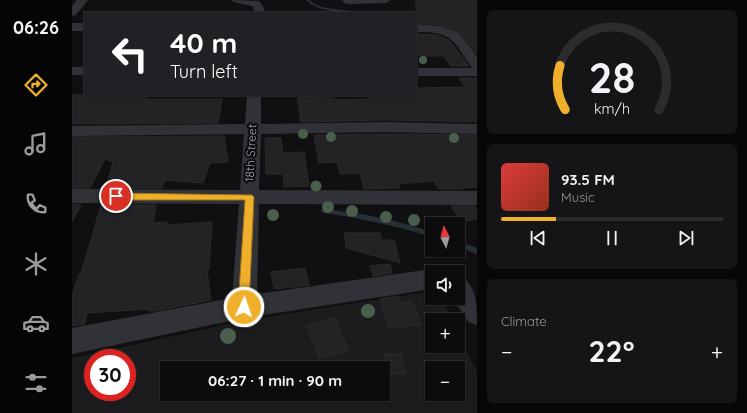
<!DOCTYPE html>
<html lang="en">
<head>
<meta charset="utf-8">
<style>
  body { margin:0; font-family:Quicksand,sans-serif; background:#151517; color:#f1f3f6; height:100vh; display:flex; flex-direction:column; font-size:15px; white-space:nowrap }
  * { box-sizing:border-box; margin:0 }
  p { font-size:13px; color:#9a9b9e }
  .icon { flex:none; width:22px; height:22px; fill:none; stroke:currentColor; stroke-width:2; stroke-linecap:round; stroke-linejoin:round }
  .map { position:relative; flex:1; overflow:hidden }
  .panel { display:flex; flex-direction:column; gap:10px; padding:10px; background:#070708; width:270px }
  .panel>* { flex:none }
  .top-card { position:absolute; left:12px; top:12px; width:333px; height:84px; border-radius:0px; box-shadow:0 1px 3px #0004,0 0 0 1px #2c2c2e; background:#202124; color:#fff; overflow:hidden }
  .needle { width:26px; rotate:354deg }
  .fabs { position:absolute; left:353px; top:217px; display:grid; gap:8px }
  .fabs a { display:grid; place-items:center; width:40px; height:40px; border-radius:0px; background:#0c0c0e; box-shadow:0 1px 3px #0004,0 0 0 1px #2c2c2e; font-size:20px }
  .speed { position:absolute; left:12px; top:349px; display:flex; gap:8px; font-size:20px; font-weight:700; text-align:center }
  .speed>* { display:grid; place-content:center; width:52px; height:52px; border-radius:50%; background:#0c0c0e; box-shadow:0 1px 3px #0004,0 0 0 1px #2c2c2e; line-height:1 }
  .speed .limit { border:6px solid #d22; background:#fff; color:#111 }
  .pin { position:absolute; display:grid; place-items:center; width:34px; height:34px; color:#fff; margin:-17px; border:2px solid #fff; border-radius:50%; box-shadow:0 1px 4px #0007 }
  .me { position:absolute; width:44px; margin:-22px; rotate:3deg; stroke-linejoin:round; filter:drop-shadow(0 0 3px #0008) }
  .turn { display:flex; align-items:center; gap:14px; height:84px; padding:0 20px; font-size:18px }
  .turn .icon { width:52px; height:52px; stroke-width:2.5 }
  .turn b { display:block; font-size:28px; line-height:34px }
  .big { font-size:30px; font-weight:700; line-height:1.1 }
  .panel .card { flex:1; display:flex; flex-direction:column; justify-content:center; gap:6px; min-width:0; padding:0 14px; border-radius:6px; background:#151517 }
  .panel .dial { align-items:center; gap:0 }
  .dial svg { height:104px; overflow:visible; fill:none; stroke:#2c2c2e; stroke-width:7; stroke-linecap:round; text-anchor:middle }
  .dial text { fill:#f1f3f6; stroke:none }
  .song { display:flex; align-items:center; gap:12px }
  .cover { width:48px; height:48px; border-radius:6px; background:linear-gradient(135deg,hsl(0 70% 55%),hsl(10 70% 35%)) }
  .played { height:4px; border-radius:2px; background:linear-gradient(90deg,#efaf2b 25%,#2c2c2e 25%) }
  .keys { display:flex; justify-content:space-around; direction:ltr }
  .heat { display:flex; justify-content:space-between; align-items:center; font-size:22px; direction:ltr }
  .trip { position:absolute; left:88px; top:361px; width:230px; height:40px; border-radius:0px; background:#0c0c0e; box-shadow:0 1px 3px #0004,0 0 0 1px #2c2c2e; font-weight:700; line-height:40px; text-align:center }
  main { display:flex; flex:1; min-height:0 }
  .tab-bar { display:flex; flex-direction:column; width:72px; justify-content:space-around; align-items:center; background:#050506; color:#9a9b9e }
  .tab-bar .icon { width:28px; height:28px }
  .tab-bar .current { color:#efaf2b }
  .tab-bar b { font-size:18px; color:#f1f3f6 }
  .map>svg:first-child { display:block }
</style>
</head>
<body>
<main>
<nav class="tab-bar">
<b>06:26</b>
<svg class="icon current" aria-label="directions" viewBox="0 0 24 24"><path d="M12 3l9 9-9 9-9-9zM9 14v-3h6M13 9l2 2-2 2"/></svg>
<svg class="icon" aria-label="music" viewBox="0 0 24 24"><path d="M9 18V5l10-2v13"/><circle cx="6" cy="18" r="3"/><circle cx="16" cy="16" r="3"/></svg>
<svg class="icon" aria-label="phone" viewBox="0 0 24 24"><path d="M5 4h4l2 5-3 2q2 4 5 5l2-3 5 2v4C11 20 4 13 5 4z"/></svg>
<svg class="icon" aria-label="climate" viewBox="0 0 24 24"><path d="M12 3v18M4 7l16 10M4 17L20 7"/></svg>
<svg class="icon" aria-label="car" viewBox="0 0 24 24"><path d="M5 17H2v-5l4-1 3-4h7l3 4 3 1v5h-3M9 17h6M6 11h13"/><circle cx="7" cy="17" r="2"/><circle cx="17" cy="17" r="2"/></svg>
<svg class="icon" aria-label="filters" viewBox="0 0 24 24"><path d="M4 7h16M4 17h16"/><circle cx="9" cy="7" r="2"/><circle cx="15" cy="17" r="2"/></svg>
</nav>
<div class="map">
<svg width="405" height="413" viewBox="0 0 405 413">
  <rect width="100%" height="100%" fill="#101012"/>
  <path fill="#1c1c1f" fill-rule="evenodd" d="M360,291V298H369L380,320H360V346H386V333L405,372V413H0V358L180,319ZM21,358H55V392H21ZM95,368H311V394H95ZM360,368H386V394H360Z"/>
  <g fill="none" stroke-linecap="round" stroke-linejoin="round">
    <path fill="#272f35" fill-rule="evenodd" d="M234,0H238C249,12 270,7 284,13C269,13 244,11 234,0Z
      M250,209H252C289,213 325,220 360,232V237C324,226 289,218 252,213L249,211Z
      M386,241L405,248V254L386,247Z"/>
  </g>
  <path fill="#232326" stroke="#2a2a2e" d="M344,0H405V54L386,31L368,25L344,23Z
    M344,34L365,35L377,40L397,66H379L372,56H344Z
    M387,78H405V122L314,120L228,122V113L225,98L250,97L251,98H262V100L298,99L296,95H344V88L393,87Z
    M0,95H74L73,99H150L146,123L0,124Z
    M314,134L405,135V187L390,188L391,189H366L362,181L327,184L328,188L292,189L288,173L268,174L265,162L247,163L242,135Z
    M152,136L156,162L138,163L131,183L93,180L90,188H34L41,162L33,159L18,188H0V137Z
    M193,138H209L211,153L232,152L237,186L212,187L211,174H194Z
    M0,204L9,205L0,222Z
    M29,205H84L81,223L95,222L94,225L140,222L137,270H135L139,300L84,311H77V309L15,313L13,324L0,326V296L7,274H9Z
    M379,206H403L405,210V219L389,222Z
    M272,233H308L310,240H322L328,263L274,248Z
    M318,264L320,273L301,276L298,266Z
    M233,268L237,285L202,289L199,272Z
    M326,296L328,303L340,302L349,325L317,328L308,299Z
    M262,317L277,350L248,359L234,326Z
    M312,354H329L334,374H316Z"/>
  <g fill="none" stroke-linecap="round" stroke-linejoin="round">
    <path fill="#313237" fill-rule="evenodd" d="M5,0H16L4,15L0,16V6Z
      M160,0L187,1L192,8L193,13H181L182,8L180,6L161,2Z
      M270,0H319L314,3L276,4L272,3Z
      M0,23H13V31H0Z
      M344,24L368,26L386,32L405,56V76H344V68H400C380,39 381,32 344,32Z
      M0,67H13V75H0Z
      M175,95H189V124L314,122L405,124V134L314,132L189,134L187,190L405,191V205L187,204L185,294L360,269L368,272H360V289L172,318L0,354V328L160,298L167,204L0,203V189L168,190L172,134L0,136V126L173,124Z
      M386,275C405,283 405,305 405,325L396,322L381,298H386Z"/>
  </g>
  <g fill="#495e4c">
    <circle cx="351" cy="60" r="4"/>
    <circle cx="231" cy="134" r="5"/>
    <circle cx="259" cy="137" r="5"/>
    <circle cx="382" cy="138" r="5"/>
    <circle cx="244" cy="186" r="5.5"/>
    <circle cx="256" cy="207" r="6"/>
    <circle cx="280" cy="211" r="6"/>
    <circle cx="201" cy="215" r="6"/>
    <circle cx="314" cy="217" r="6"/>
    <circle cx="342" cy="220" r="6"/>
    <circle cx="296" cy="311" r="7"/>
    <circle cx="156" cy="336" r="8"/>
  </g>
  <path fill="#efaf2b" stroke="#9b721c" d="M44,193L180,195L182,197L177,307L176,311L172,312L168,311L166,307L173,200H44L40,196Z"/>
  <g text-anchor="middle" stroke-width="4" stroke-linejoin="round" paint-order="stroke">
    <g font-size="12" fill="#a2a7b2" stroke="#0b0b0d">
      <text transform="translate(179 153) rotate(-87)" y="4">18th Street</text>
    </g>
  </g>
</svg>
<div class="fabs">
<a><svg class="needle" viewBox="-14 -14 28 28"><path d="M0-13l5 13h-10z" fill="#e53935"/><path d="M0 13l5-13h-10z" fill="#9a9b9e"/></svg></a>
<a><svg class="icon" aria-label="sound" viewBox="0 0 24 24"><path d="M4 9h4l5-4v14l-5-4H4zM17 9q2 3 0 6"/></svg></a>
<a>+</a>
<a>−</a>
</div>
<div class="speed"><div class="limit">30</div></div>
<div class="pin" style="left:44px;top:196px;background:#d93025"><svg class="icon" aria-label="arrive" viewBox="0 0 24 24"><path d="M6 21V4h12l-3 4 3 4H6"/></svg></div>
<svg class="me" style="left:172px;top:307px" viewBox="-20 -20 40 40"><circle r="17" fill="#efaf2b" stroke="#fff" stroke-width="3"/><path d="M0-11L8 9 0 5-8 9z" fill="#fff"/></svg>
<div class="trip">06:27 · 1 min · 90 m</div>
<div class="top-card">
<div class="turn"><svg class="icon" aria-label="left" viewBox="0 0 24 24"><path d="M17 20v-9H6M10 6l-5 5 5 5"/></svg><div><b>40 m</b>Turn left</div></div>
</div>
</div>
<section class="panel">
<div class="card dial"><svg viewBox="0 0 100 80">
<path d="M14 69A42 42 0 1 1 86 69"/>
<path d="M14 69A42 42 0 0 1 10 35" stroke="#efaf2b"/>
<text x="50" y="56" font-size="32" font-weight="700">28</text>
<text x="50" y="72" font-size="11">km/h</text>
</svg></div>
<div class="card">
<div class="song"><i class="cover"></i><div><b>93.5 FM</b><p>Music</p></div></div>
<div class="played"></div>
<div class="keys"><svg class="icon" aria-label="previous" viewBox="0 0 24 24"><path d="M18 5L8 12l10 7zM5 5v14"/></svg><svg class="icon" aria-label="pause" viewBox="0 0 24 24"><path d="M8 5v14M16 5v14"/></svg><svg class="icon" aria-label="next" viewBox="0 0 24 24"><path d="M6 5l10 7-10 7zM19 5v14"/></svg></div>
</div>
<div class="card"><p>Climate</p>
<div class="heat"><a>−</a><b class="big">22°</b><a>+</a></div>
</div>
</section>
</main>
</body>
</html>
